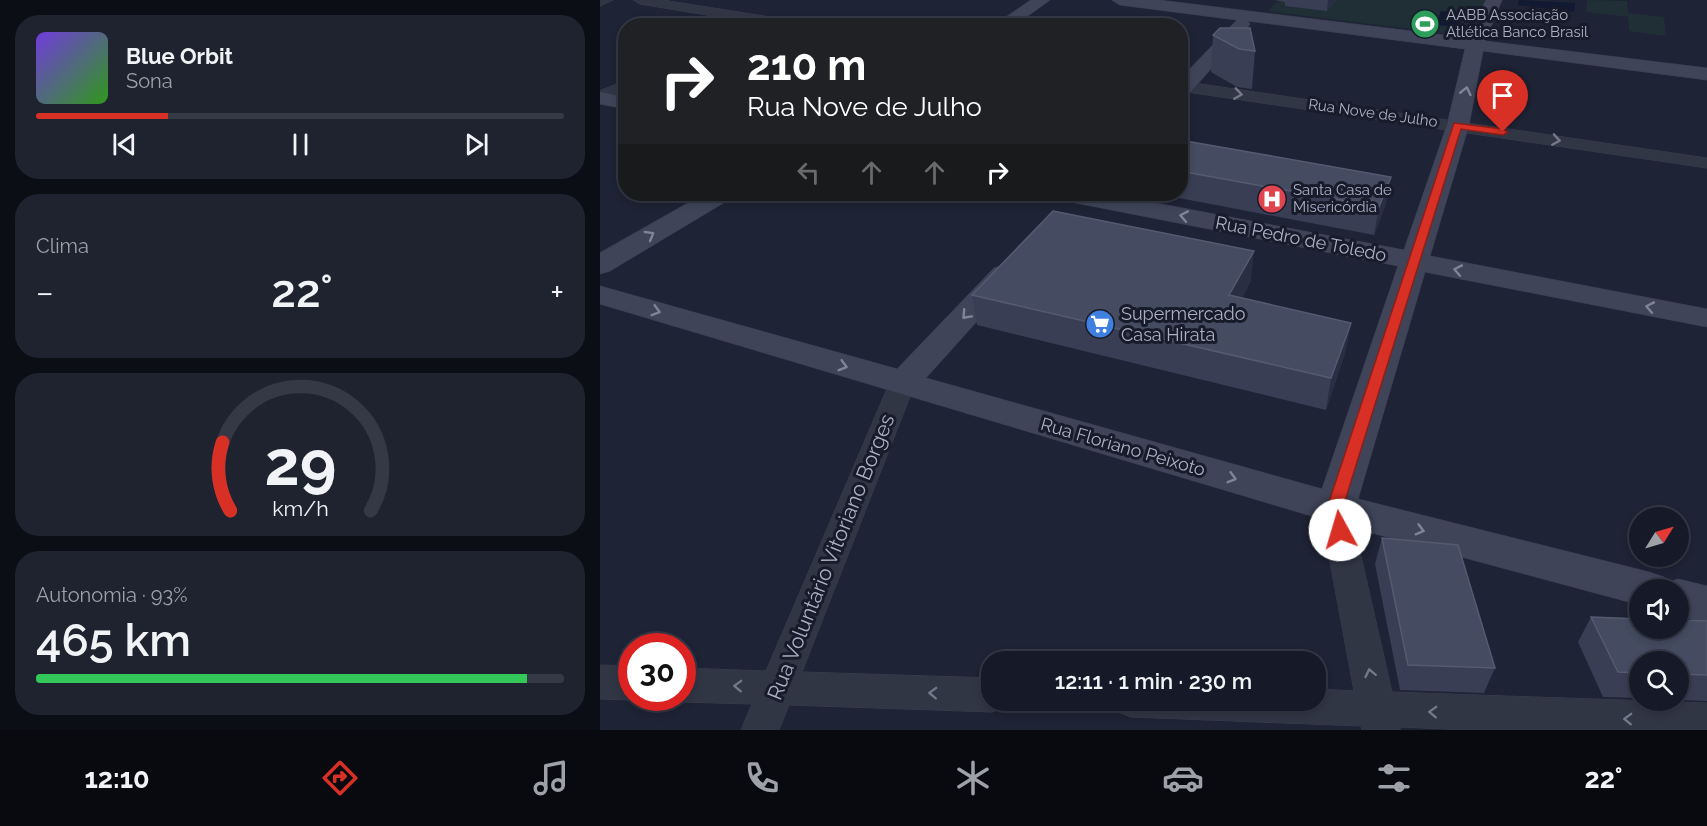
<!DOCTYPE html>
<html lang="pt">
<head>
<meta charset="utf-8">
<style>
  body { margin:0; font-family:Raleway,sans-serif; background:#1f2330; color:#f1f3f6; height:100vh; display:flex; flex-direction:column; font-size:22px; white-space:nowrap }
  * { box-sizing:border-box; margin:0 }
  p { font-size:20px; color:#9ea1a8 }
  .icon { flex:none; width:33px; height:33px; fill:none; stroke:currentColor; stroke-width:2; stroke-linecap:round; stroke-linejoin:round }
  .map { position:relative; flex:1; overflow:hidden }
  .details { display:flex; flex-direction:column; gap:15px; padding:15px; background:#0c0e16; width:600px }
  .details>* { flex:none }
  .banner { position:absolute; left:18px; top:18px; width:570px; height:183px; border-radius:24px; box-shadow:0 3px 9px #0003,0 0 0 2px #353845; background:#202124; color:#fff; overflow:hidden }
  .needle { width:39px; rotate:53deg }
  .controls { position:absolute; left:1029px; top:507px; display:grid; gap:12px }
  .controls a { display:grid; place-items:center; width:60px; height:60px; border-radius:50%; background:#161a28; box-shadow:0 3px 9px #0003,0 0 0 2px #353845; font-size:30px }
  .speed { position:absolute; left:18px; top:633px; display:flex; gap:12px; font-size:30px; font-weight:700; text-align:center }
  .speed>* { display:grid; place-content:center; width:78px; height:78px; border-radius:50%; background:#161a28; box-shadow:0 3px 9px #0003,0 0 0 2px #353845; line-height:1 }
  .speed .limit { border:9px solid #d22; background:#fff; color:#111 }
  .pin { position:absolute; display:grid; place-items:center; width:51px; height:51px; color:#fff; margin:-62px -26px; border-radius:50% 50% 50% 0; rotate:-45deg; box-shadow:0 0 6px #0007 }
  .pin .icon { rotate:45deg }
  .me { position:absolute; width:66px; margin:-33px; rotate:354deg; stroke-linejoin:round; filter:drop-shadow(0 0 4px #0008) }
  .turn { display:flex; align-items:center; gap:21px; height:126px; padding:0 30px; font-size:27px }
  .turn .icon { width:78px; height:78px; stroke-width:2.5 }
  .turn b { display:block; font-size:42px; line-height:51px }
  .lanes { display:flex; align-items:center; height:57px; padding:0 30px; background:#0003; justify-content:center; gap:30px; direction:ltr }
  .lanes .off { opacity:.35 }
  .big { font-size:45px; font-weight:600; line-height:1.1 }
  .details .card { flex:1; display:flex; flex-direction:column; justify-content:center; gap:9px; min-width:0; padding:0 21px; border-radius:24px; background:#1f2330 }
  .details .dial { align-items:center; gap:0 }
  .dial svg { height:156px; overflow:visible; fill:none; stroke:#353845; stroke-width:7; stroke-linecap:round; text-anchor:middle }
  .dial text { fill:#f1f3f6; stroke:none }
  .song { display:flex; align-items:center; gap:18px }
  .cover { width:72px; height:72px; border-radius:9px; background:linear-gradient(135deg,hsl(260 70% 55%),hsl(110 70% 35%)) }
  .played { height:6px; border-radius:3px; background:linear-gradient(90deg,#d93025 25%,#353845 25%) }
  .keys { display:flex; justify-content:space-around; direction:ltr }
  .heat { display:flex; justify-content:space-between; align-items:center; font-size:33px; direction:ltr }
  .charge { height:9px; border-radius:4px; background:linear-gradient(90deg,#34c759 93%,#353845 0) }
  .trip { position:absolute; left:381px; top:651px; width:345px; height:60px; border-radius:24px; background:#161a28; box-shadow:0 3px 9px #0003,0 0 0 2px #353845; font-weight:600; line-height:60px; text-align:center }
  .tabs { display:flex; height:96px; justify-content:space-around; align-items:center; background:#090a10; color:#9ea1a8 }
  .tabs .icon { width:42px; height:42px }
  .tabs .active { color:#d93025 }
  .tabs b { font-size:27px; color:#f1f3f6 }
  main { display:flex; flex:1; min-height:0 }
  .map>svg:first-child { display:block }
</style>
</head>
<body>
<main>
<section class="details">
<div class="card">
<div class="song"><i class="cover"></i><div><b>Blue Orbit</b><p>Sona</p></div></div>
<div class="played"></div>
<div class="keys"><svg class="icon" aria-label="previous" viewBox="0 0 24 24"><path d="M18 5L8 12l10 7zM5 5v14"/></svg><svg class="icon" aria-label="pause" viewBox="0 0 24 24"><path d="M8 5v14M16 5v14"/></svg><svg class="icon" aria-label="next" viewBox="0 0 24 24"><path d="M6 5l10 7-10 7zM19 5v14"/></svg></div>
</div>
<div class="card"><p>Clima</p>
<div class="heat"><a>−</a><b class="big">22°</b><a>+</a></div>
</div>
<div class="card dial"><svg viewBox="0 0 100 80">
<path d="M14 69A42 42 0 1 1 86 69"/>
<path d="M14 69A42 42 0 0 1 10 34" stroke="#d93025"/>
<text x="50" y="56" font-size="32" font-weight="700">29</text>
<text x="50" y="72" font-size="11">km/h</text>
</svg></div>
<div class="card"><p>Autonomia · 93%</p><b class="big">465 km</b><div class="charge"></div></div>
</section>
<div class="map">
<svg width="1107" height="730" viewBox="0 0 1107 730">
  <rect width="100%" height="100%" fill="#1e2335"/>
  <path fill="#202f36" d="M679,0H889L874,37L667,11Z
    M987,0L1027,1L1028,13L1064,17L1066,36L1029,31L1028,17L986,12Z"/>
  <path fill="#121932" d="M919,0L975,3L974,12L918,5Z
    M841,11L864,14L859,27L835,25Z"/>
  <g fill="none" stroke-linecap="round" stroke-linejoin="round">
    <g stroke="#3b3f4f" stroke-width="1">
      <path id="street" d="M0,0H13L0,6Z
        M34,0H63L201,22L207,26H173L40,4Z
        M26,81V92L0,102V91Z
        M580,81L1107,158V168L580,91Z
        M302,376L311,378L315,384L202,672L392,678V700H408L405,707L392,712L189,705L179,730H141L152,704L82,702L70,698H82V668L166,671L289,384L293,378Z
        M735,496L746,500L750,508L792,692L1107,703V730H867L800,727V730H762L761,726L531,717L518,712L512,700H716V689L754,691L720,508L724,500Z
        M0,665L32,666V698H38L32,700L0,699Z"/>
    </g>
    <g stroke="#3b3f4f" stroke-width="1">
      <path id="secondary" d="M431,0H450L414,26H393Z
        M512,0H559L868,38L886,0H902L885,41L1107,68V80L883,51L869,125L830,256L1107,309V327L825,272L758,499L1049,572L1064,577L1067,583L1078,579L1107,586V624L1078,615V590H1040V605L735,523L0,304V286L297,369L394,268L404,265L414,268L418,274L414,280L326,378L722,489L798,266L471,202L462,199L458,194H508L804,250L847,125L865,49L648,21L650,24L647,28L587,96L580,98V79L637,20L520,5Z
        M0,92L26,97V109L0,104Z
        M104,194H134L130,199L10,271L0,274V253Z"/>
    </g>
    <use href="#street" fill="#313645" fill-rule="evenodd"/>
    <use href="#secondary" fill="#3f4459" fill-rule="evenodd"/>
  </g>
  <path fill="#393e54" d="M674,0H736L727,11L685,6V2Z
    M613,35L655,51L652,89L637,87L611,72Z
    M580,140L786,204L774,235L558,194H580Z
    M651,280L642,298L751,323L745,353L726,410L377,325L372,295Z
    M782,538L895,668L884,693L800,690L775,564Z
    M991,617L1107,621V701L1078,700V662H1040V698L1003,697L978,642Z"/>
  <path fill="#292e43" d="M728,0H736L727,11Z
    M791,177L786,204L774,235L779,207Z
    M654,251L651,280L627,325L629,295Z
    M751,323L745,353L726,410L731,378Z"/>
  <path fill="#454b60" stroke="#555a70" stroke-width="1.5" d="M620,28H650L655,51L639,49L613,35Z
    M580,140L791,177L779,207L580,171Z
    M453,211L654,251L629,295L751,323L731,378L372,295Z
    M782,538L858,545L895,668L808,665Z
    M991,617L1040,619V628H1078V620L1107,621V675L1078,674V662H1040V673L1018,672Z"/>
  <defs><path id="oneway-chevron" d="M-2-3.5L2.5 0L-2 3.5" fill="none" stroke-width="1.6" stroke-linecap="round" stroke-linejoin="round" transform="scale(1.5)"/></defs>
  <g stroke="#808499">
    <use href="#oneway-chevron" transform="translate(866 91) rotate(-77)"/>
    <use href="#oneway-chevron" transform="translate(584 216) rotate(-169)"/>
    <use href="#oneway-chevron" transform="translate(50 235) rotate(-30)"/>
    <use href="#oneway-chevron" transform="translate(858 270) rotate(-169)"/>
    <use href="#oneway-chevron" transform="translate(1050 307) rotate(-169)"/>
    <use href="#oneway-chevron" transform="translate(56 311) rotate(16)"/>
    <use href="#oneway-chevron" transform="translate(366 315) rotate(133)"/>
    <use href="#oneway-chevron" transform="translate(243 366) rotate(16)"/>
    <use href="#oneway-chevron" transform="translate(632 478) rotate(16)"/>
    <use href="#oneway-chevron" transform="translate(820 530) rotate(15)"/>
  </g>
  <g stroke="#74798a">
    <use href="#oneway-chevron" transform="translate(638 94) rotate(8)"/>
    <use href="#oneway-chevron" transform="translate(956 140) rotate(9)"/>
    <use href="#oneway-chevron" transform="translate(770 673) rotate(-102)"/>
    <use href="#oneway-chevron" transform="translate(138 686) rotate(-178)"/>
    <use href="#oneway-chevron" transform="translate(333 693) rotate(-178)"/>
    <use href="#oneway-chevron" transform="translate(833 712) rotate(-178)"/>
    <use href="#oneway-chevron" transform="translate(1028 719) rotate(-178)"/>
  </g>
  <path fill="#d93025" stroke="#8d1f18" stroke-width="1.5" d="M854,123L903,129L908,132L903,135L861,129L748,491L743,508L748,530L746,535L740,537L734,535L727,508Z"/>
  <defs>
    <g id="stadium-disc" transform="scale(1.5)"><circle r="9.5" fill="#2e9e5b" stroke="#171b2a"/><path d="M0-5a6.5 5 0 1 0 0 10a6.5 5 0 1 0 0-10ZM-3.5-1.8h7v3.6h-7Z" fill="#fff"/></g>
    <g id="hospital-disc" transform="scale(1.5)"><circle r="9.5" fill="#e0444e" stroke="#171b2a"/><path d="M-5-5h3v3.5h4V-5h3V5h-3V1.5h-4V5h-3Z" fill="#fff"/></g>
    <g id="supermarket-disc" transform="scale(1.5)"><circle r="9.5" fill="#3f7fe0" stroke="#171b2a"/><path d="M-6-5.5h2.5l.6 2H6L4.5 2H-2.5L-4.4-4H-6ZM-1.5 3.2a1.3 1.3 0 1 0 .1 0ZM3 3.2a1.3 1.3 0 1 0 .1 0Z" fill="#fff"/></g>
  </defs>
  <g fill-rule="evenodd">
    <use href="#stadium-disc" x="825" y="24"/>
    <use href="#hospital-disc" x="672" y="199"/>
    <use href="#supermarket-disc" x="500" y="324"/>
  </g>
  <g text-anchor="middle" stroke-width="6" stroke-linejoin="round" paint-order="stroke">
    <g font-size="15" fill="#abafc3" stroke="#171b2a" text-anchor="start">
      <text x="846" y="20">AABB Associação<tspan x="846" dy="17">Atlética Banco Brasil</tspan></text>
      <text x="693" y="195">Santa Casa de<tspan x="693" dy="17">Misericórdia</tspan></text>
    </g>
    <g font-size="15" fill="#abafc3" stroke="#171b2a">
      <text transform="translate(773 113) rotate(8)" y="5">Rua Nove de Julho</text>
    </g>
    <g font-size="18" fill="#abafc3" stroke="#171b2a">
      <text transform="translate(701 239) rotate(11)" y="6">Rua Pedro de Toledo</text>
      <text transform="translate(523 447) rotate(16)" y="6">Rua Floriano Peixoto</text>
    </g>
    <g font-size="18" fill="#abafc3" stroke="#171b2a" text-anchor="start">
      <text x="521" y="320">Supermercado<tspan x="521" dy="21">Casa Hirata</tspan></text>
    </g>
    <g font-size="21" fill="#abafc3" stroke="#171b2a">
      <text transform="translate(231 557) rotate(-68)" y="7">Rua Voluntário Vitoriano Borges</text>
    </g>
  </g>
</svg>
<div class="controls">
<a><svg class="needle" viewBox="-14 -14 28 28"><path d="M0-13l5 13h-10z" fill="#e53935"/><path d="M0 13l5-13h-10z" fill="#9ea1a8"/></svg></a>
<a><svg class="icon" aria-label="sound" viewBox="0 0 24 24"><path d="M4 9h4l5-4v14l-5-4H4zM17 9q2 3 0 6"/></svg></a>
<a><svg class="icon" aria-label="search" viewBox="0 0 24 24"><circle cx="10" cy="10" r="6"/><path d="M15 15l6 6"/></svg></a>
</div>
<div class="speed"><div class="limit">30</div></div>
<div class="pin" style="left:903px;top:132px;background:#d93025"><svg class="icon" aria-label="arrive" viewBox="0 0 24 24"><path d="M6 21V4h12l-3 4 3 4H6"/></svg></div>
<svg class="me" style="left:740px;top:530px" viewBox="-20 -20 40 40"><circle r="19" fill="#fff"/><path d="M0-13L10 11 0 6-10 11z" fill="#d93025"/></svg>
<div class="trip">12:11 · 1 min · 230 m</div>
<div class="banner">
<div class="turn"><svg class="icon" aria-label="right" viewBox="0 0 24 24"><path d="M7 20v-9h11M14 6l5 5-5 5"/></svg><div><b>210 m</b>Rua Nove de Julho</div></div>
<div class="lanes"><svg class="icon off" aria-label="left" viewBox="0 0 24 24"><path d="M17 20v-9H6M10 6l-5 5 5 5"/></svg><svg class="icon off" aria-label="ahead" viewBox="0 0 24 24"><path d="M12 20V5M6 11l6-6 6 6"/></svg><svg class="icon off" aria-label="ahead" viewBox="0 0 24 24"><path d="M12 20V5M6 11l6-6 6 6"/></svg><svg class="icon" aria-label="right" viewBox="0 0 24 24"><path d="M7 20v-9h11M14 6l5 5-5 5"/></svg></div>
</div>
</div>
</main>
<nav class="tabs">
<b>12:10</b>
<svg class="icon active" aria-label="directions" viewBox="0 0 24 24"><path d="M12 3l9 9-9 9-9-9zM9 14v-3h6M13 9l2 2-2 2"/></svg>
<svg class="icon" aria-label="music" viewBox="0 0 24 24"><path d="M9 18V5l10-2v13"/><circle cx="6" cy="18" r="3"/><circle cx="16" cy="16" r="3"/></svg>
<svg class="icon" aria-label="phone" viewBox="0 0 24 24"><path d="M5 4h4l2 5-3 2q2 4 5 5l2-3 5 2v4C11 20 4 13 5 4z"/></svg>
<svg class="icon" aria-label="climate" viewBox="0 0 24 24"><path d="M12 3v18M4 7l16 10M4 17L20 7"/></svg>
<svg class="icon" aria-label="car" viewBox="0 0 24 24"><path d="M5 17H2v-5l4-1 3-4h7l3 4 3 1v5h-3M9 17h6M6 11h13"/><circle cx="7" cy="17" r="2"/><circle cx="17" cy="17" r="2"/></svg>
<svg class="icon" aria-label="filters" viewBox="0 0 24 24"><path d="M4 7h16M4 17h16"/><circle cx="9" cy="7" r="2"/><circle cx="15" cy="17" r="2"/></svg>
<b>22°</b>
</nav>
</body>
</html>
